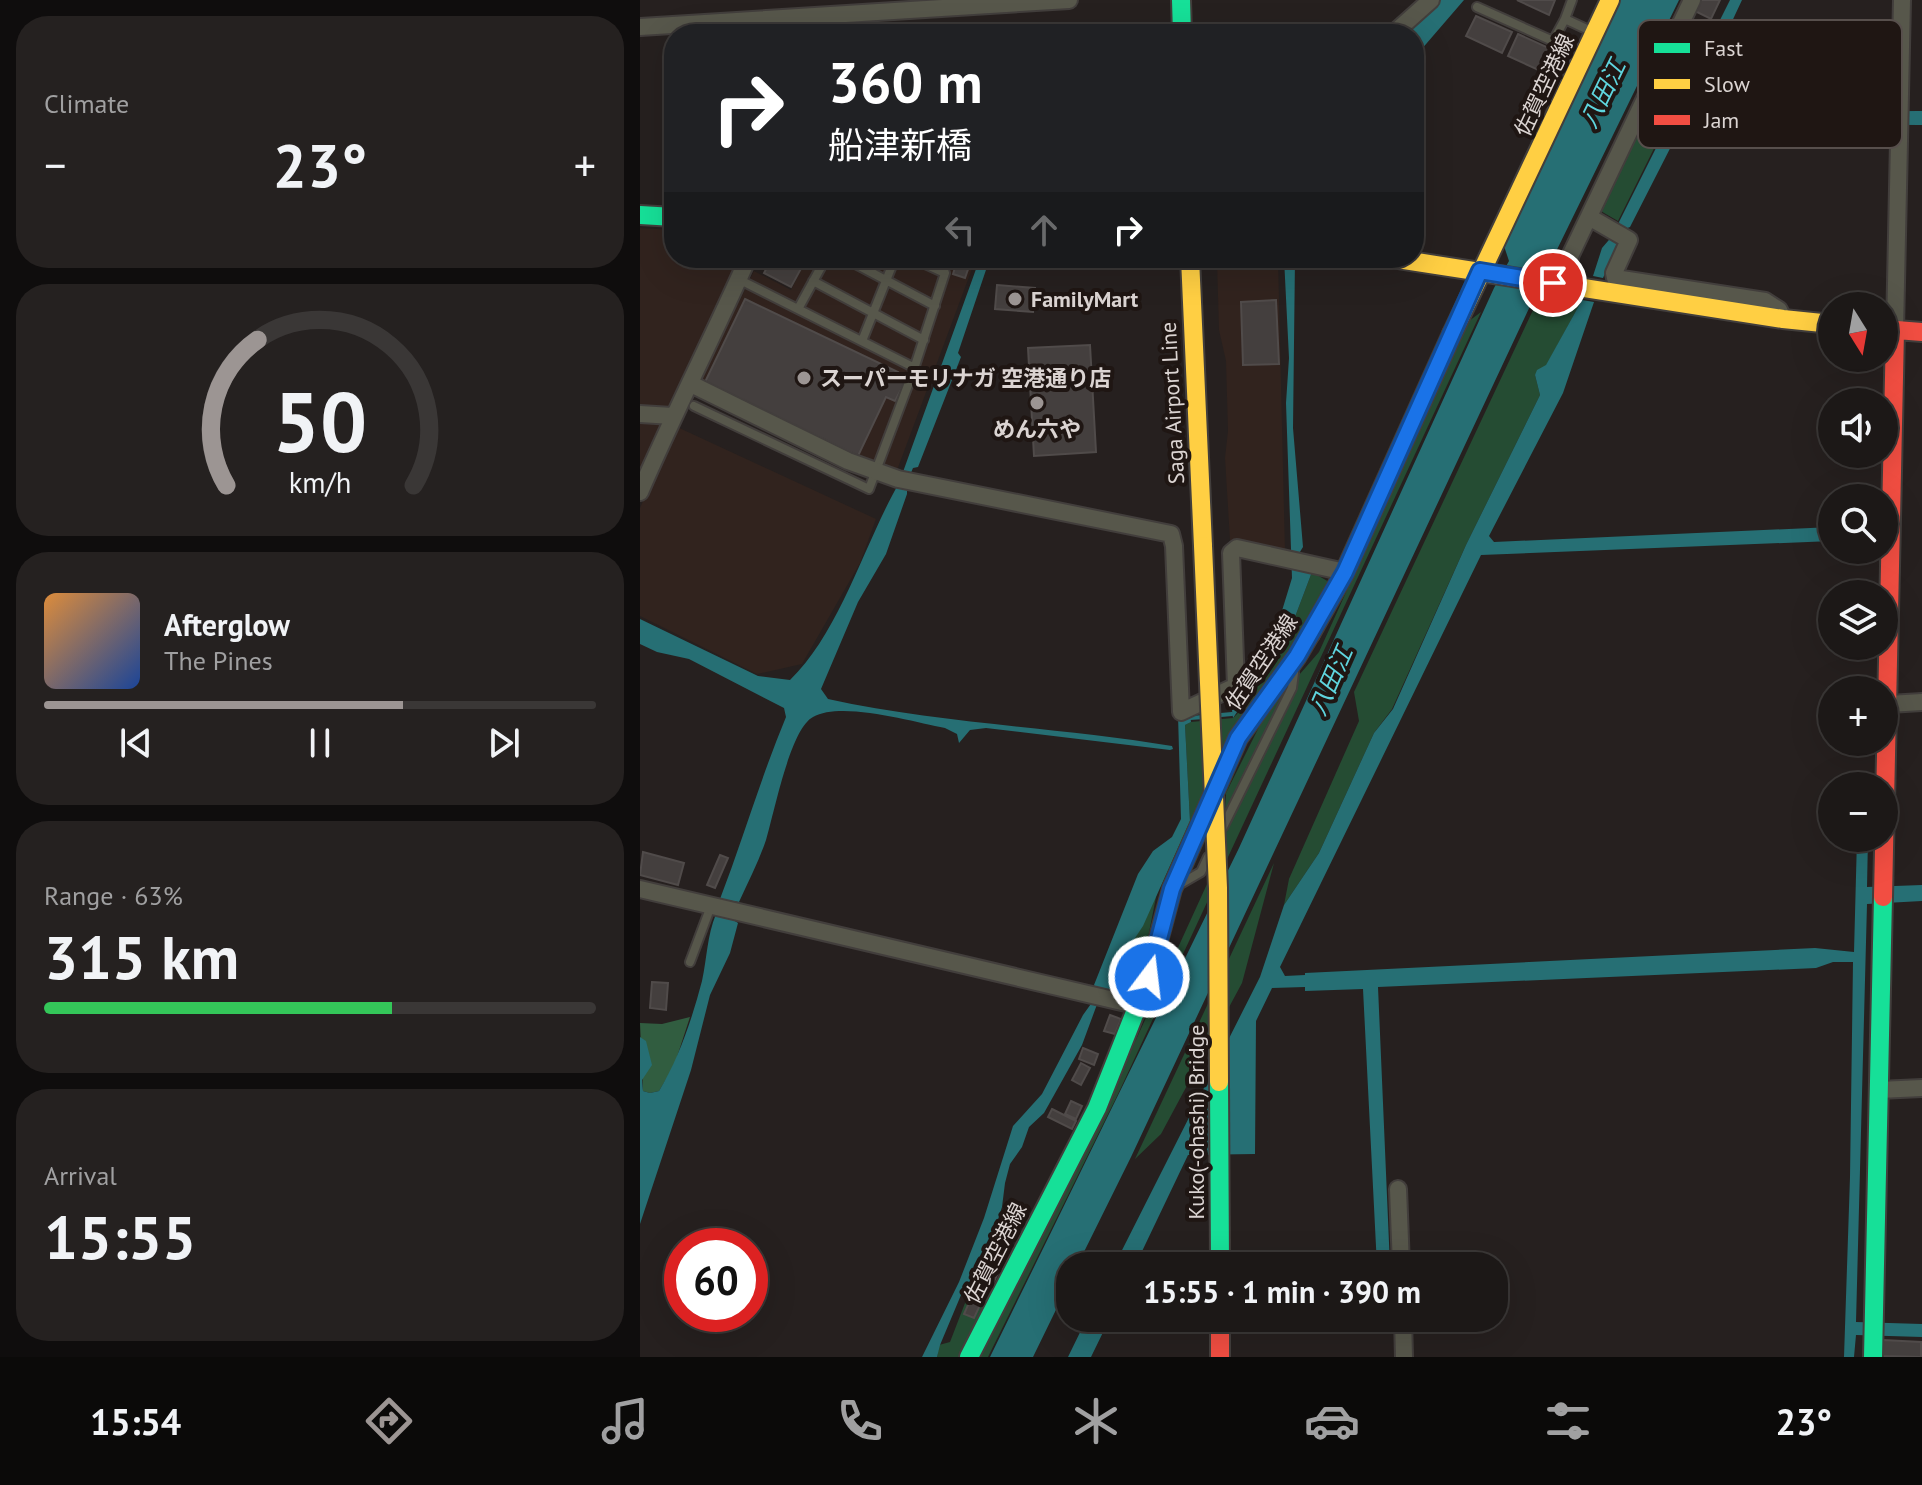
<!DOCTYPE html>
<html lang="en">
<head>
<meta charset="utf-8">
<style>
  body { margin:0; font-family:"PT Sans","Noto Sans JP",sans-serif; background:#252120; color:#f1f3f6; height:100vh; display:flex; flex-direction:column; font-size:30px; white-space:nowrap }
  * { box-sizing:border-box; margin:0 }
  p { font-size:26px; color:#a0a0a1 }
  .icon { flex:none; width:44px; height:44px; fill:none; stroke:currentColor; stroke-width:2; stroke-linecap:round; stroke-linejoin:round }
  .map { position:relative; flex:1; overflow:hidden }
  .side { display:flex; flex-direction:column; gap:16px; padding:16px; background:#0f0d0d; width:640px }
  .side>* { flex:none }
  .guide { position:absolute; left:24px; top:24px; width:760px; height:244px; border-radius:32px; box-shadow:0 8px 32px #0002,0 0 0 2px #3a3736; background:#202124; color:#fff; overflow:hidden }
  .needle { width:52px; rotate:169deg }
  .controls { position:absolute; left:1178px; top:292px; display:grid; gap:16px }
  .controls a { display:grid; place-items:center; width:80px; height:80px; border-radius:50%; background:#1c1817; box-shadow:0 8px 32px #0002,0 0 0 2px #3a3736; font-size:40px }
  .speed { position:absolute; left:24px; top:1228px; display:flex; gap:16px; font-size:40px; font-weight:700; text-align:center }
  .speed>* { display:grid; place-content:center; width:104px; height:104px; border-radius:50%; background:#1c1817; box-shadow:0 8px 32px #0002,0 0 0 2px #3a3736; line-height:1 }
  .speed .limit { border:12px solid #d22; background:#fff; color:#111 }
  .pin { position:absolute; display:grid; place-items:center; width:68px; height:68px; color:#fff; margin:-34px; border:4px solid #fff; border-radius:50%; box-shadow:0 2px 8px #0007 }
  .me { position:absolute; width:88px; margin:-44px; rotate:15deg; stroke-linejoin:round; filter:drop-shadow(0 0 6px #0008) }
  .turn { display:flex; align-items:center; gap:28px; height:168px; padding:0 32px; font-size:36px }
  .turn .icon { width:104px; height:104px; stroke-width:2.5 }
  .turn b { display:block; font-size:56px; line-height:68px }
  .lanes { display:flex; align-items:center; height:76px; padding:0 32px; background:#0003; justify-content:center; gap:40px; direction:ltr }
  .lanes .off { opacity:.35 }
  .big { font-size:60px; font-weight:700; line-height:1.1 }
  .side .widget { flex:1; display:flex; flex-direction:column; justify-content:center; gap:12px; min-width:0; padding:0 28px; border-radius:32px; background:#252120 }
  .side .dial { align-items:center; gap:0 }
  .dial svg { height:208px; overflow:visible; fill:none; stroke:#3a3736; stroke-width:7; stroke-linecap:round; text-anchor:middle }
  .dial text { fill:#f1f3f6; stroke:none }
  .song { display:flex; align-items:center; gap:24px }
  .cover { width:96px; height:96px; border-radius:12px; background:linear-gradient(135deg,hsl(30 70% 55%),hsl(220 70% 35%)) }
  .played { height:8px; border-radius:4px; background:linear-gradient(90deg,#9c9593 65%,#3a3736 65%) }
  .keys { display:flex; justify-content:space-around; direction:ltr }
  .heat { display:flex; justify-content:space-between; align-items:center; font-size:44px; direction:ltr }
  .charge { height:12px; border-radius:6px; background:linear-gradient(90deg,#34c759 63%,#3a3736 0) }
  .trip { position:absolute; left:416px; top:1252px; width:452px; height:80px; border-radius:32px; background:#1c1817; box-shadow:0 8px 32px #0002,0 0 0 2px #3a3736; font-weight:700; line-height:80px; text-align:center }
  .tabs { display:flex; height:128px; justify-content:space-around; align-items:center; background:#0b0a09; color:#a0a0a1 }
  .tabs .icon { width:56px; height:56px }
  .tabs .on { color:#9c9593 }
  .tabs b { font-size:36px; color:#f1f3f6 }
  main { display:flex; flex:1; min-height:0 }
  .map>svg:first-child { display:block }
</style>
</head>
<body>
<main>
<section class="side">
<div class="widget"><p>Climate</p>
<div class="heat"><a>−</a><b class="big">23°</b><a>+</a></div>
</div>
<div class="widget dial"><svg viewBox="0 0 100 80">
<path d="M14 69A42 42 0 1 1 86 69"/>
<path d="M14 69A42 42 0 0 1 26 13" stroke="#9c9593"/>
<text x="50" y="56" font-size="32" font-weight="700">50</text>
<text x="50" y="72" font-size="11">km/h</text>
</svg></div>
<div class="widget">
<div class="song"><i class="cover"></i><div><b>Afterglow</b><p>The Pines</p></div></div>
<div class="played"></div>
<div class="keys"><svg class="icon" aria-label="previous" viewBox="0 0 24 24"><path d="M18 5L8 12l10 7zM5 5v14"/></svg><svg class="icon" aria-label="pause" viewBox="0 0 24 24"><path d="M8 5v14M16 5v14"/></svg><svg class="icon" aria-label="next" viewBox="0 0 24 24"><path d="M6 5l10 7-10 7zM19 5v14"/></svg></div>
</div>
<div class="widget"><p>Range · 63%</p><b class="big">315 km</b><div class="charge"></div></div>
<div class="widget"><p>Arrival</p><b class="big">15:55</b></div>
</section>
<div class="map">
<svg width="1282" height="1357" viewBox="0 0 1282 1357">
  <rect width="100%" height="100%" fill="#26201f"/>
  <path fill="#31231e" d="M0,228L34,230V258H101L0,480Z
    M167,258H336L256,473L212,458L59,383L114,271L151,290Z
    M581,258H638L645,552L590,540L585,458L588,431L586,361L579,330L577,261Z
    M35,426L236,519L220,563L162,664L117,674L0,616V508Z"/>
  <path fill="#254c33" d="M1016,85L1040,96L978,221L959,210Z
    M901,293L942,300L906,366L895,375L900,395L826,545L752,709L734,733L679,853L644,905L649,879L719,721L714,692Z
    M841,312L479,1092L348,1357H338L473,1090L583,849L586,793L626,713L679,652L829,321Z
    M672,572L689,582L550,821L545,725L551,722L593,718L598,713L647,638Z
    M634,863L602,983L521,1134L495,1159Z
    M517,892L505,953L490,968L483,993L469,991C481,956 503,927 517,892Z
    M332,1285L354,1293L320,1357H297L299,1345L310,1342Z"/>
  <path fill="#315d40" d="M50,1017L34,1066L19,1091L10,1093L3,1091L0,1023L22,1024Z"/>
  <path fill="#266f74" d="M800,0H824L774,58V34H762Z
    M980,0H1039L907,270L491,1157L437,1266H430V1281L393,1357H350L599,848L854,288L869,261L864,246Z
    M1090,0H1102L1052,107L1055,111L1072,112L1075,115L1079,112L1282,111V125L1079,124L1075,121L1072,124L1042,125L990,227L985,229L963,278L953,276L962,248L980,227L979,222Z
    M340,258H350L318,353L321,357L278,467L273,468L267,482V494L246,554L218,602L181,689L188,699C303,724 417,727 532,746L533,749L530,750L346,728L330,730L319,743L317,734L305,728C272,722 202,701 173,717C150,729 134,814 126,840C119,861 108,882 99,902L80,899C103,839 121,777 146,717L144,708L49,659L17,652L0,644V619L118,676L150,680C200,632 224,544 259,483Z
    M644,258H655L653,428L663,547L658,555L672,572L647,638L593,718L592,710L637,627L652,578L646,403L649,358Z
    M942,300L954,302L923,393L849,536L854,542L1192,527V541L841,555L640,967L645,976L665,975V973L1175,948L1214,952L1217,838H1228L1227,887L1282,885V901L1227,904L1216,1322L1282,1324V1337L1216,1335L1214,1357H1204L1210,1177L1213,962H1193L1176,968L738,987L750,1266H737L723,989L665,991V987L632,988L616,1021L615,1154L548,1155L495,1266H474L620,977L644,905L679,853L734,733L753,709L826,545L900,395L895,375L897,370L906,365Z
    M550,714L551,722L545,725L550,821L503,926L479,962L469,991L459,999L442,1045L404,1113L389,1127L382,1147L370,1164L365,1183L362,1207L353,1235L331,1282L321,1295L300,1345L297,1357H282L319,1282L344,1218L373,1126L402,1094L443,1015L453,1001L456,990L454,985L498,874L513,851L532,837L541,819L538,715Z
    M76,914L87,916L98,923L90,953L70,995L51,1070L0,1224V1037L6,1041L12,1065L2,1080L3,1091L10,1093L19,1091C39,1058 52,1019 62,981C67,958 67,936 76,914Z
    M447,1318H470L451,1357H428Z"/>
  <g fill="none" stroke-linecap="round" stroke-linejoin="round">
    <path stroke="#266f74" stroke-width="4" d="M581,715L592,714
      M550,718L564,717"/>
  </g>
  <path fill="#443f3e" stroke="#504b4a" stroke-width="2" d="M877,0H915L909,15Z
    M1061,0H1080L1071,19L1055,11Z
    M836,16L872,32L862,53L826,36Z
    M878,34L924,55L914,77L868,56Z
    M132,258L145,261L150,258L163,265L151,287L124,273Z
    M318,258H332L325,278L313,274Z
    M357,285L395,288L393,312L355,309Z
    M105,299L258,372L257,375L266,380L255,401L246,397L218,456L65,382Z
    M636,300L639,364L603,365L601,302Z
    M450,345L456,452L394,456L388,348Z
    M3,852L44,863L38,885L0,875Z
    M80,855L88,858L75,888L67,885Z
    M12,982L28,983L26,1010L10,1008Z
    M470,1015L481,1019L475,1034L464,1031Z
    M443,1048L458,1054L454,1065L439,1059Z
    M441,1063L450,1068L441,1085L432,1080Z
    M431,1101L442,1106L436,1119L425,1114Z
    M412,1109L436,1121L432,1129L408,1117Z
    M374,1202L387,1208L375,1234L362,1228Z
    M349,1255L363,1262L352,1286L337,1279Z
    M336,1287L346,1292L334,1318L324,1314Z
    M1243,1340L1281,1342V1357L1243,1356Z"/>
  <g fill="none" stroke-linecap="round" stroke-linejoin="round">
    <g stroke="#423e3c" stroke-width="12">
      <path id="lane" d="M837,7L913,41L925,19L953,32
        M925,19L932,0
        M204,258L295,306
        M98,279L275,368
        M173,281L284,340
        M158,309L186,258
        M222,341L255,258
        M54,406L229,489L273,372L305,273L272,258
        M583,827L652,688L654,673
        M542,883L561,872L568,857
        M50,962L71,906"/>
    </g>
    <g stroke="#423e3c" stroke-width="20">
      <path id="street" d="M0,27L429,0
        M753,34L791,0
        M949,217L989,240L974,273L975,278L1125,301L1139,310L1143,319
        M924,277L931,254L1052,0
        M1255,330L1262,0
        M51,384L208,461L258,479L531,534L534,546L541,712L596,686L591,553L597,548L705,572
        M0,414L32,416
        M0,492C34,413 73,337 108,258
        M1249,704L1282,702
        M0,889L499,1006
        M1239,1090L1282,1088
        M758,1189L761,1266
        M763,1318L764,1357"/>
    </g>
    <g stroke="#423e3c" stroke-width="22">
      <path id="fast" d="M541,0L542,34
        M0,215L34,217
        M670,634L705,572L812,334
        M329,1357L457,1108L507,982
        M1233,1357L1243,897"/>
    </g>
    <g stroke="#423e3c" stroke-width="22">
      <path id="slow" d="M550,258L563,546
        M751,258L1143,319L1192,324
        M812,334L970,0"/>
    </g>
    <g stroke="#423e3c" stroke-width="22">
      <path id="jam" d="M1244,329L1282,332
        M1243,897L1255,330
        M507,982L532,889L598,738L657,656L670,634
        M580,1318V1357"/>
    </g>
    <use href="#lane" stroke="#57574b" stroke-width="8"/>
    <use href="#street" stroke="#57574b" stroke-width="16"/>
    <use href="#fast" stroke="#16e098" stroke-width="18"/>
    <use href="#slow" stroke="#ffcf43" stroke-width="18"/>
    <use href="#jam" stroke="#f24e42" stroke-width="18"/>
    <g stroke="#423e3c" stroke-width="22" stroke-linecap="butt">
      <path id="fast-bridge" d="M579,1082L580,1266"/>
    </g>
    <g stroke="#423e3c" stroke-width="22" stroke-linecap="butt">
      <path id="slow-bridge" d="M563,546L578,888L579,1082"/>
    </g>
    <use href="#fast-bridge" stroke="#16e098" stroke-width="18"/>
    <use href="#slow-bridge" stroke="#ffcf43" stroke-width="18"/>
  </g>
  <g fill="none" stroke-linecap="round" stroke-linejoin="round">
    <g stroke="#114b97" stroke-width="20">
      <path id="route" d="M509,977L532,889L598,738L657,656L705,572L840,271L913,283"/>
    </g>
    <use href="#route" stroke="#1a73e8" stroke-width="14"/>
  </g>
  <g fill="#9c9593" stroke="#1f1613" stroke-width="3">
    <circle cx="375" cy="299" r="8"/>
    <circle cx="164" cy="378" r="8"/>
    <circle cx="397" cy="403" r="8"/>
  </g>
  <g text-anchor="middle" stroke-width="8" stroke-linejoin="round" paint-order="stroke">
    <g font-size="22" fill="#dbd4d2" stroke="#1f1613">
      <text transform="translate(904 85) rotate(-65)" y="8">佐賀空港線</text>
      <text transform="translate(532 403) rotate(-93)" y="8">Saga Airport Line</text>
      <text transform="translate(621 662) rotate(-56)" y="8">佐賀空港線</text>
      <text transform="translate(556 1122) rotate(-90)" y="8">Kuko(-ohashi) Bridge</text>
      <text transform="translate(355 1253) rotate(-63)" y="8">佐賀空港線</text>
    </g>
    <g font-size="22" font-weight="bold" fill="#dbd4d2" stroke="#1f1613" text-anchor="start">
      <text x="391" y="307">FamilyMart</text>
      <text x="180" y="386">スーパーモリナガ 空港通り店</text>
      <text x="397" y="437" text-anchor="middle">めん六や</text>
    </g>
    <g font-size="24" font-style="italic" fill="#5fd5de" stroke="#1f1613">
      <text transform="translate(963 94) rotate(-64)" y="8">八田江</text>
      <text transform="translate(691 681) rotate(-66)" y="8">八田江</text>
    </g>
  </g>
  <rect x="998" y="20" width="264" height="128" rx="12" fill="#1f1613" stroke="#574f4c" stroke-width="2"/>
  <rect x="1014" y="43" width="36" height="10" fill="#16e098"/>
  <rect x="1014" y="79" width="36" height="10" fill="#ffcf43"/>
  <rect x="1014" y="115" width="36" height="10" fill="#f24e42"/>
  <g font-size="22" fill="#dbd4d2">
    <text x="1064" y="56">Fast</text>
    <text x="1064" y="92">Slow</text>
    <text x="1064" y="128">Jam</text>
  </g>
</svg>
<div class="controls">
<a><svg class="needle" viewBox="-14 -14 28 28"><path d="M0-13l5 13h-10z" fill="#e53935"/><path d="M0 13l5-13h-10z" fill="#a0a0a1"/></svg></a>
<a><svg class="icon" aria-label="sound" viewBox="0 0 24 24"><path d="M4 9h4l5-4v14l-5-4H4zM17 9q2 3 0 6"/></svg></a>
<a><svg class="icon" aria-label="search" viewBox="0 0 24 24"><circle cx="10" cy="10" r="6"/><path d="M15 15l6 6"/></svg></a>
<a><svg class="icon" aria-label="layers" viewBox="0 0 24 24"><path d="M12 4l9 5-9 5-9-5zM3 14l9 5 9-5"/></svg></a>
<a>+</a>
<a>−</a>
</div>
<div class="speed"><div class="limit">60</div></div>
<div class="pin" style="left:913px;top:283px;background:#d93025"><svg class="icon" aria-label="arrive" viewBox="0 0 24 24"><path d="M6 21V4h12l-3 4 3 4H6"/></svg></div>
<svg class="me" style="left:509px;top:977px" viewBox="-20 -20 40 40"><circle r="17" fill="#1a73e8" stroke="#fff" stroke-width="3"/><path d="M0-11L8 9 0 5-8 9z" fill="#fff"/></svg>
<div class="trip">15:55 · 1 min · 390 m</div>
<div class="guide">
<div class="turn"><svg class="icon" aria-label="right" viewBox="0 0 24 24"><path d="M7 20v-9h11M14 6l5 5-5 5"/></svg><div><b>360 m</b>船津新橋</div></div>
<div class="lanes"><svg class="icon off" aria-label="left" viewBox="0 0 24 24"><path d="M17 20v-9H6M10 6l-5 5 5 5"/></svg><svg class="icon off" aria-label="ahead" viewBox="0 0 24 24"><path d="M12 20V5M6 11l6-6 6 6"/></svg><svg class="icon" aria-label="right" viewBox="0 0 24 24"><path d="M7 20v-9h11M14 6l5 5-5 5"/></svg></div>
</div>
</div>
</main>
<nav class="tabs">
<b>15:54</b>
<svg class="icon on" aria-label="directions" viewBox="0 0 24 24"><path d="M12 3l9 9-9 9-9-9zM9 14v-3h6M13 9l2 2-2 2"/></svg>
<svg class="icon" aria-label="music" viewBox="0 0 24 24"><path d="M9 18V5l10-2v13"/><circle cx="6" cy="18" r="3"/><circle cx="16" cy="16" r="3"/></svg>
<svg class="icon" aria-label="phone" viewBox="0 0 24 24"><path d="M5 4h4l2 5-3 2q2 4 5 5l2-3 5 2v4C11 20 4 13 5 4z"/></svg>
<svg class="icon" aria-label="climate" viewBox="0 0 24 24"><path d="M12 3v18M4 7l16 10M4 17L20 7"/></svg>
<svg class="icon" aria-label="car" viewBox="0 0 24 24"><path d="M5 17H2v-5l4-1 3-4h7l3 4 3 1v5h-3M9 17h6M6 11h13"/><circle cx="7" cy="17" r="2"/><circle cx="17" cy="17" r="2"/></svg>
<svg class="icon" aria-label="filters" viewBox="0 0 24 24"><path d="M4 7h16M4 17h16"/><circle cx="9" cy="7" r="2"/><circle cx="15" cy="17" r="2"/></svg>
<b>23°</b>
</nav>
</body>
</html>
